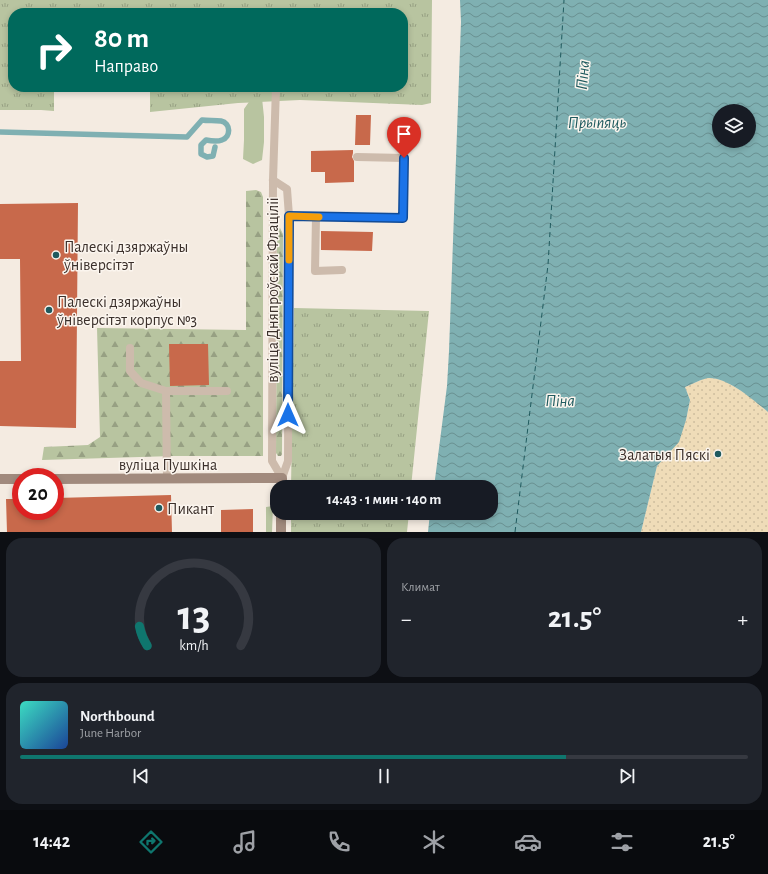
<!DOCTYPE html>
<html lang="ru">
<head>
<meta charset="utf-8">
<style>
  body { margin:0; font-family:"Alegreya Sans",sans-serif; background:#20242c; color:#f1f3f6; height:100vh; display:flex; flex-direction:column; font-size:15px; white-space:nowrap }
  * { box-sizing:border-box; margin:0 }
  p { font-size:13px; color:#9ea1a6 }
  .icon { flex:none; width:22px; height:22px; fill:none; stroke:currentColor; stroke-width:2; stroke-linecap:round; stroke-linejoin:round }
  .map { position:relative; height:532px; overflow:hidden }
  .sheet { display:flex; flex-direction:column; gap:6px; padding:6px; background:#0d0f14; flex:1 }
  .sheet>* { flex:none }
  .banner { position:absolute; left:8px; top:8px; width:400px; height:84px; border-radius:16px; box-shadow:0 2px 6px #0003; background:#00695c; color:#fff; overflow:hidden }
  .buttons { position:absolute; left:712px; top:104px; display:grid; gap:8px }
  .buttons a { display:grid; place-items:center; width:44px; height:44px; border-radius:50%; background:#171b24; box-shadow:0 2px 6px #0003; font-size:20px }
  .speed { position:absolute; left:12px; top:468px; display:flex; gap:8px; font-size:20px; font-weight:700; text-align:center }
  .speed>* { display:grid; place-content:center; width:52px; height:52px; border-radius:50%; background:#171b24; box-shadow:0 2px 6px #0003; line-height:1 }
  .speed .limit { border:6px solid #d22; background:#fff; color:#111 }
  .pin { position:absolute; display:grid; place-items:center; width:34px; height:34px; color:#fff; margin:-41px -17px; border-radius:50% 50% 50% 0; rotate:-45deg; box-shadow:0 0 4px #0007 }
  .pin .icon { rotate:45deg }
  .me { position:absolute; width:44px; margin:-22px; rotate:0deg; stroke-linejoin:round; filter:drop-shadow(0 0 3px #0008) }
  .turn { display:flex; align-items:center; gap:14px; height:84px; padding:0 20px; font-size:18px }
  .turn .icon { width:52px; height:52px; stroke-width:2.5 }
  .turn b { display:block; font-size:28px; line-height:34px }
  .big { font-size:30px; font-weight:700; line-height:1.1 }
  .sheet .widget { flex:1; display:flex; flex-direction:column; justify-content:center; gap:6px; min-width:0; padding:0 14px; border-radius:16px; background:#20242c }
  .sheet .dial { align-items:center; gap:0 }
  .dial svg { height:104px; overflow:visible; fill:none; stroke:#363941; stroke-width:7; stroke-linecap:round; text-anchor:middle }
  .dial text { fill:#f1f3f6; stroke:none }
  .song { display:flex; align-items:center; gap:12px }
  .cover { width:48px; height:48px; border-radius:6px; background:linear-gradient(135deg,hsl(170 70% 55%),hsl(220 70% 35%)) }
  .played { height:4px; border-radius:2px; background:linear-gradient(90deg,#0f766e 75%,#363941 75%) }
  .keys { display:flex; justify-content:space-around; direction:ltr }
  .heat { display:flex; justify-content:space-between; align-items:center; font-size:22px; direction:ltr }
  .sheet .tiles { flex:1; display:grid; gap:6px; grid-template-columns:1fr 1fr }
  .widget:last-child { grid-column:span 2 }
  .trip { position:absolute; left:270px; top:480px; width:228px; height:40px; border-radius:16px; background:#171b24; box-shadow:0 2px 6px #0003; font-weight:700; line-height:40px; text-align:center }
  .dock { display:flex; height:64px; justify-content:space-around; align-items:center; background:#090b0e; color:#9ea1a6 }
  .dock .icon { width:28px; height:28px }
  .dock .active { color:#0f766e }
  .dock b { font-size:18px; color:#f1f3f6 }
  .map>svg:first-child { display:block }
</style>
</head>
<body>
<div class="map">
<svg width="768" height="532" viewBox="0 0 768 532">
  <defs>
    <pattern id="forest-firs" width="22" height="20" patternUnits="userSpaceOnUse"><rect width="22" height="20" fill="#b8c4a0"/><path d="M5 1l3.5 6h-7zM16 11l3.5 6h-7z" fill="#97a083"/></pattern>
    <pattern id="sand-dots" width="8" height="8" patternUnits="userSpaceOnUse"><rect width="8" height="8" fill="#efdcb8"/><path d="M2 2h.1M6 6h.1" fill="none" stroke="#cebd9e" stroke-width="1.8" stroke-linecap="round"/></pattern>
    <pattern id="park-tufts" width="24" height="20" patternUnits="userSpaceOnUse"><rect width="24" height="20" fill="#b8c4a0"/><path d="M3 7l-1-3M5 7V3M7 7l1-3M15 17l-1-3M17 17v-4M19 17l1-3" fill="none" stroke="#97a083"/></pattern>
    <pattern id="water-waves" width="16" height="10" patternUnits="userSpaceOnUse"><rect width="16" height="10" fill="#7fb0b2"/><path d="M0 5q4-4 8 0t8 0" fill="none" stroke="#699091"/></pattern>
  </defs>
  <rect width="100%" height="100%" fill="#f4ebe1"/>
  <path fill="#b8c4a0" d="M258,89L262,98L264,117V142L262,160L253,164L243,159L244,140V109Z
    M273,506L272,532H266V507Z"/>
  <path fill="url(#forest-firs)" d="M256,190L261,192L263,197V456H173L42,460L44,447L88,445L100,437L97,328L246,330V191Z
    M280,228L283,234L282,454L281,456H278L276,453L277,229Z"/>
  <path fill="url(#sand-dots)" d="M708,377L725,381L748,395L768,412V532H641L657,466L678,442L686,420L690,400L685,387Z"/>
  <path fill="url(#park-tufts)" d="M0,0H432L431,103L422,105L300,100L238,103L150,112V87H403V13H13V87H54V111L41,110H0Z
    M294,308L429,311L411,487H291Z
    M291,513H409L407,532H291Z"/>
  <path fill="url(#water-waves)" fill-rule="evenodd" d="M460,0H768V412C753,400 729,378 709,378C703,378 691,385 685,387L690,400L686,420L679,442L657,466L641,532H428L430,513H491V487H434L447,386L449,351L461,22ZM719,111H749V141H719Z"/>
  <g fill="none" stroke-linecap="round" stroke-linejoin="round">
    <path stroke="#7fb0b2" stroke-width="5.5" d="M0,132L187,137L202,120C208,121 215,120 221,121C231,123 231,137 222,140C217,142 211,141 206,140L201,145V154L207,157L213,156L215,147"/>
    <path stroke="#1f5a5e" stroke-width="1" stroke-dasharray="5 4" stroke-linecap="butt" d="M515,532L548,265L564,0"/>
  </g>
  <path fill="#c8694b" d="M356,115H371L370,145H355Z
    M353,150V153L352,157L354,161V182L325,183V172H311V151Z
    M78,203L76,428L0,426V361H21L20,259H0V204Z
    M321,231L373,232L372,251L321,250Z
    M169,344H208L209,385L170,386Z
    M171,495L172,532H7L6,499H21V511H55V498Z
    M253,509V532H221V510Z"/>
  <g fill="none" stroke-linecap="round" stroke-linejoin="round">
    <path stroke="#cdbbac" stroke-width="8" d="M276,87L273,180L272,461L282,478
      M273,180L287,189L289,216L288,461L282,478
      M289,216L403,218L404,158L357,157
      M316,217L315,271L342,270
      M130,348V371L141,383L166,391
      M167,479L166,391H227"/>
    <path stroke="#a18a7d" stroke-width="10" d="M0,479H21
      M55,479L282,478V487
      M281,532V513"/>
  </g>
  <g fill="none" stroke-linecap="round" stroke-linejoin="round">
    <g stroke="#114b97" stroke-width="10">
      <path id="route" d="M288,415L289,216L403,218L404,158"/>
    </g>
    <use href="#route" stroke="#1a73e8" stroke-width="7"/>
    <path stroke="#f59e0b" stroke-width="7" d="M289,260V216L319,217"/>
  </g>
  <g fill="#1f5a5e" stroke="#fbf5ee" stroke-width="1.5">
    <circle cx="56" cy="255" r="4"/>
    <circle cx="49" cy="310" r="4"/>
    <circle cx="718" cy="454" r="4"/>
    <circle cx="159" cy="508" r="4"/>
  </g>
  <g text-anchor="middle" stroke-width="3" stroke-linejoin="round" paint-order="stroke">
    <g font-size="16" fill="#3b302b" stroke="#fbf5ee" text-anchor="start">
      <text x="64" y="252">Палескі дзяржаўны<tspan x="64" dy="18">ўніверсітэт</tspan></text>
      <text x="57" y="307">Палескі дзяржаўны<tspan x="57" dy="18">ўніверсітэт корпус №3</tspan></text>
      <text x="710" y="460" text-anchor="end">Залатыя Пяскі</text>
      <text x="167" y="514">Пикант</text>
    </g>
    <g font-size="16" fill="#3b302b" stroke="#fbf5ee">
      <text transform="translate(272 290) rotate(-90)" y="6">вуліца Дняпроўскай Флаціліі</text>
      <text x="168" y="470">вуліца Пушкіна</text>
    </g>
    <g font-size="17" font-style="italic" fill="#1f5a5e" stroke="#fbf5ee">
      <text transform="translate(582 75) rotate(-85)" y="6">Піна</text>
      <text x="597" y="128">Прыпяць</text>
      <text x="560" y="406">Піна</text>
    </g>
  </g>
</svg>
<div class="buttons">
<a><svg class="icon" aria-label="layers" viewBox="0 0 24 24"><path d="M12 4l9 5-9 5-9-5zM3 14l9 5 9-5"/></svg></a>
</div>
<div class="speed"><div class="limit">20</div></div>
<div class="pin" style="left:404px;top:158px;background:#d93025"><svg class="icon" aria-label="arrive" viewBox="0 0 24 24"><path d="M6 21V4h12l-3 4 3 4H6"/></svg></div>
<svg class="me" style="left:288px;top:415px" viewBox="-20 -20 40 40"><path d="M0-17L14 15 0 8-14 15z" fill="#1a73e8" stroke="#fff" stroke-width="4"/></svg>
<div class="trip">14:43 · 1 мин · 140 m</div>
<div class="banner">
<div class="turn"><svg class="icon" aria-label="right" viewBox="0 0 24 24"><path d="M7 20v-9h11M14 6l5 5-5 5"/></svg><div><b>80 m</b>Направо</div></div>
</div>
</div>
<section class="sheet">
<div class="tiles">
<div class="widget dial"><svg viewBox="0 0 100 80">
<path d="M14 69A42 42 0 1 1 86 69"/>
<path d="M14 69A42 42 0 0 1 8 54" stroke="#0f766e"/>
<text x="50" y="56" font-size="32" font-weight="700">13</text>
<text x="50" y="72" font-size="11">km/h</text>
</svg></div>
<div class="widget"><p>Климат</p>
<div class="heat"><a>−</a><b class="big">21.5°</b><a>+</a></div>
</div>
<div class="widget">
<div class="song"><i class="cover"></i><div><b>Northbound</b><p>June Harbor</p></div></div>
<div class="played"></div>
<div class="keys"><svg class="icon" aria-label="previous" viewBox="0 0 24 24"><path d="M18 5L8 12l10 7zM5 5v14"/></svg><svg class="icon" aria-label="pause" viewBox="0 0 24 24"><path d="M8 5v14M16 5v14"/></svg><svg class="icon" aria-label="next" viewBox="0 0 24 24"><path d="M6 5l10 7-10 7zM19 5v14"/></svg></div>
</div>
</div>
</section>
<nav class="dock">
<b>14:42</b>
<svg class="icon active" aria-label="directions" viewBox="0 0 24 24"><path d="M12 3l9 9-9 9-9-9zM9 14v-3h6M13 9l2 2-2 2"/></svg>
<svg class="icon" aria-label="music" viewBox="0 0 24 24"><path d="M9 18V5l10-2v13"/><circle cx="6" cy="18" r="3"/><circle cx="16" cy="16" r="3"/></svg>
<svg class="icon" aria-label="phone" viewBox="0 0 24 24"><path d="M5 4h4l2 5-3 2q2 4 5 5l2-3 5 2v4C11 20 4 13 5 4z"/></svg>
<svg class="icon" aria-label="climate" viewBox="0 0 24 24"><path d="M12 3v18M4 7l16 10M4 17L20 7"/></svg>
<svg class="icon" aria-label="car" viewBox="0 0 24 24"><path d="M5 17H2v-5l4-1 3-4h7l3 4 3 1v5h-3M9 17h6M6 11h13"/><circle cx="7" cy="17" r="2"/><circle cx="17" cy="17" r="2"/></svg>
<svg class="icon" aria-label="filters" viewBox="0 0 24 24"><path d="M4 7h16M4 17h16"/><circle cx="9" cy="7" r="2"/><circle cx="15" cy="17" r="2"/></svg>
<b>21.5°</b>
</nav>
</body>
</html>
